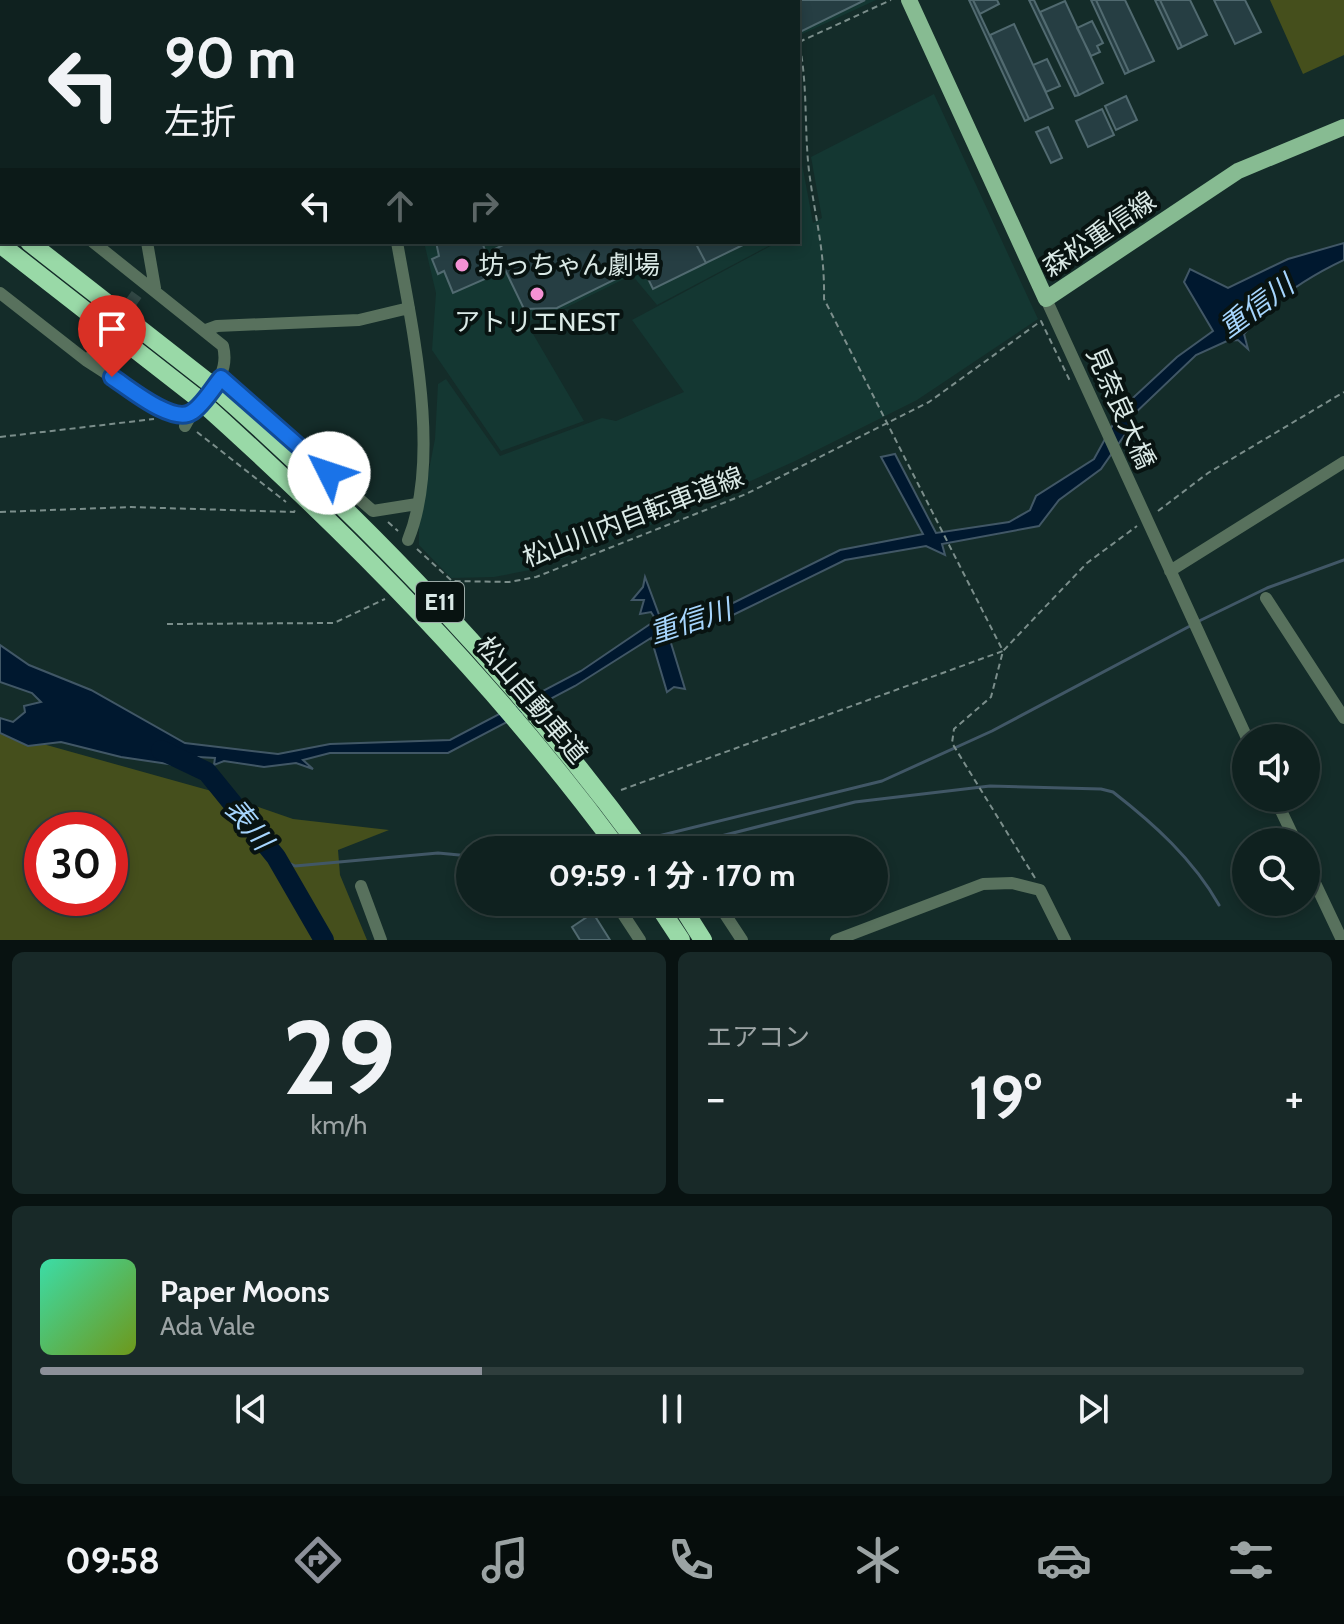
<!DOCTYPE html>
<html lang="ja">
<head>
<meta charset="utf-8">
<style>
  body { margin:0; font-family:Cabin,"Noto Sans JP",sans-serif; background:#182928; color:#f1f3f6; height:100vh; display:flex; flex-direction:column; font-size:30px; white-space:nowrap }
  * { box-sizing:border-box; margin:0 }
  p { font-size:26px; color:#9ba3a4 }
  .icon { flex:none; width:44px; height:44px; fill:none; stroke:currentColor; stroke-width:2; stroke-linecap:round; stroke-linejoin:round }
  .map { position:relative; height:940px; overflow:hidden }
  .sheet { display:flex; flex-direction:column; gap:12px; padding:12px; background:#081211; flex:1 }
  .sheet>* { flex:none }
  .banner { position:absolute; left:0px; top:0px; width:800px; height:244px; box-shadow:0 4px 12px #0003,0 0 0 2px #2f3e3d; background:#0f211f; color:#f1f3f6; overflow:hidden }
  .fabs { position:absolute; left:1232px; top:724px; display:grid; gap:16px }
  .fabs a { display:grid; place-items:center; width:88px; height:88px; border-radius:50%; background:#0f211f; box-shadow:0 4px 12px #0003,0 0 0 2px #2f3e3d; font-size:40px }
  .speed { position:absolute; left:24px; top:812px; display:flex; gap:16px; font-size:40px; font-weight:700; text-align:center }
  .speed>* { display:grid; place-content:center; width:104px; height:104px; border-radius:50%; background:#0f211f; box-shadow:0 4px 12px #0003,0 0 0 2px #2f3e3d; line-height:1 }
  .speed .limit { border:12px solid #d22; background:#fff; color:#111 }
  .pin { position:absolute; display:grid; place-items:center; width:68px; height:68px; color:#fff; margin:-82px -34px; border-radius:50% 50% 50% 0; rotate:-45deg; box-shadow:0 0 8px #0007 }
  .pin .icon { rotate:45deg }
  .me { position:absolute; width:88px; margin:-44px; rotate:311deg; stroke-linejoin:round; filter:drop-shadow(0 0 6px #0008) }
  .turn { display:flex; align-items:center; gap:28px; height:168px; padding:0 32px; font-size:36px }
  .turn .icon { width:104px; height:104px; stroke-width:2.5 }
  .turn b { display:block; font-size:56px; line-height:68px }
  .lanes { display:flex; align-items:center; height:76px; padding:0 32px; background:#0003; justify-content:center; gap:40px; direction:ltr }
  .lanes .off { opacity:.35 }
  .big { font-size:60px; font-weight:700; line-height:1.1 }
  .sheet .tile { flex:1; display:flex; flex-direction:column; justify-content:center; gap:12px; min-width:0; padding:0 28px; border-radius:12px; background:#182928 }
  .sheet .dial { align-items:center; gap:0 }
  .dial b { font-size:104px; line-height:1 }
  .song { display:flex; align-items:center; gap:24px }
  .cover { width:96px; height:96px; border-radius:12px; background:linear-gradient(135deg,hsl(160 70% 55%),hsl(80 70% 35%)) }
  .played { height:8px; border-radius:4px; background:linear-gradient(90deg,#8c9099 35%,#2f3e3d 35%) }
  .keys { display:flex; justify-content:space-around; direction:ltr }
  .heat { display:flex; justify-content:space-between; align-items:center; font-size:44px; direction:ltr }
  .sheet .tiles { flex:1; display:grid; gap:12px; grid-template-columns:1fr 1fr }
  .tile:last-child { grid-column:span 2 }
  .trip { position:absolute; left:456px; top:836px; width:432px; height:80px; border-radius:40px; background:#0f211f; box-shadow:0 4px 12px #0003,0 0 0 2px #2f3e3d; font-weight:700; line-height:80px; text-align:center }
  .tabs { display:flex; height:128px; justify-content:space-around; align-items:center; background:#060d0c; color:#9ba3a4 }
  .tabs .icon { width:56px; height:56px }
  .tabs .on { color:#8c9099 }
  .tabs b { font-size:36px; color:#f1f3f6 }
  .map>svg:first-child { display:block }
</style>
</head>
<body>
<div class="map">
<svg width="1344" height="940" viewBox="0 0 1344 940">
  <rect width="100%" height="100%" fill="#142c29"/>
  <path fill="#143732" d="M408,0H876L798,36V2Z
    M798,58L800,153L813,223L822,218L811,157L934,94L1038,319L917,400L793,462L661,521L535,569L494,577L451,578L419,545V521L435,439L438,384L446,379L500,456L602,418L616,421L684,392L632,320L778,242H798Z
    M424,242H776L657,305L632,275L553,314L526,322L584,421L501,451L432,350L436,293Z"/>
  <path fill="#454f1c" fill-rule="evenodd" d="M1270,0H1344V55L1303,74Z
    M0,732L215,792L293,819L389,830L338,850L340,875L367,940H0ZM42,830H110V898H42Z"/>
  <path fill="#00182f" stroke="#415766" stroke-width="2" d="M1344,243V260C1306,278 1270,302 1244,334L1248,349L1238,340L1227,341L1196,355L1132,416L1126,433L1101,469L1059,500L1039,526L942,544L945,555L926,546L845,560L733,615L667,630L685,689L674,687L667,692L651,638L575,686L448,753H330L303,760L313,769L296,763L264,767L224,761L214,765L215,758L198,757L175,765L121,757L61,742L28,746L0,733V718L13,722L25,712L24,706L41,702L32,693L0,682V645L29,665L91,690L185,743L278,754L330,744L450,740L581,671L656,620L651,612L640,614L644,600H632L643,587L645,577L661,620L727,606L840,550L923,534L881,457L895,454L936,533L1009,522L1030,510L1036,496L1094,459L1122,408L1177,357L1213,331L1184,282L1190,269L1228,288L1288,259Z"/>
  <g fill="none" stroke-linecap="round" stroke-linejoin="round">
    <path stroke="#415766" stroke-width="3" d="M1197,622L1267,588L1344,560
      M642,840L882,781L992,731L1190,626
      M666,850L855,802L990,786L1101,789L1113,792C1154,824 1193,859 1219,905
      M276,857L295,866L438,853L470,856"/>
    <path stroke="#00182f" stroke-width="20" d="M161,750L207,772L276,857L324,940"/>
  </g>
  <path fill="#263e43" stroke="#516a70" stroke-width="2" d="M740,0H865L798,33V2Z
    M969,0H973L1029,119L1025,121Z
    M973,0H997L999,4L980,14Z
    M1029,0H1034L1079,95L1075,96Z
    M1091,0H1096L1129,72L1125,74Z
    M1096,0H1125L1154,61L1129,72Z
    M1155,0H1160L1182,47L1178,49Z
    M1160,0H1190L1207,35L1182,47Z
    M1214,0H1245L1261,32L1235,44Z
    M1065,1L1103,83L1079,95L1040,12Z
    M1092,21L1103,43L1097,46L1100,52L1091,56L1077,28Z
    M1014,24L1053,108L1029,119L990,35Z
    M1047,59L1060,86L1046,92L1033,65Z
    M1126,96L1137,120L1116,130L1105,106Z
    M1102,109L1114,135L1088,147L1076,121Z
    M1048,127L1062,158L1051,163L1036,132Z
    M436,242H482L494,275L453,293L444,271L438,274L432,259L439,256Z
    M509,242H695L706,263L653,289L642,266L557,308L524,309L495,249Z
    M695,242H749L706,263Z
    M593,913L610,940H580L572,927Z"/>
  <g fill="none" stroke-linecap="round" stroke-linejoin="round">
    <path stroke="#324845" stroke-width="12" stroke-dasharray="12 6" stroke-linecap="butt" d="M98,348L137,294"/>
    <path stroke="#7b8e8b" stroke-width="2" stroke-dasharray="6 4" stroke-linecap="butt" d="M197,432L286,502
      M0,437L154,419
      M1158,511L1208,473L1344,392
      M0,512L131,507L294,512L296,508
      M388,522L398,531
      M417,549L452,581L509,582L536,577L746,494L929,402L1041,321L1071,383
      M167,624L334,623L385,599
      M621,790L1003,651L824,299C825,250 815,218 809,171C804,128 808,85 799,42L891,0
      M1035,878L952,743L954,729L991,697L1003,651L1087,563L1137,526"/>
    <path stroke="#58715d" stroke-width="12" d="M138,0V2
      M358,0V2
      M402,0V2
      M531,0L532,2
      M622,0L623,2
      M0,175L2,176
      M93,242L223,346C232,381 199,397 185,426
      M147,242L155,288
      M397,242C412,328 442,457 408,540
      M0,293L87,361L163,410L173,415L191,414
      M1046,299L1247,738
      M206,330L217,326L359,320L409,308
      M87,361L98,348
      M221,378L373,511L417,504
      M1170,571L1344,462
      M1266,598L1344,718
      M1275,798L1296,842
      M1306,864L1342,940
      M361,886L381,940
      M615,902L640,940
      M717,902L742,940
      M836,940L983,884L1012,883L1040,890L1065,940"/>
    <path stroke="#87bb92" stroke-width="16" d="M909,0L1046,299L1238,171L1344,127"/>
    <path stroke="#99d9a7" stroke-width="18" d="M0,220L2,222
      M29,242L208,382
      M0,244L196,397
      M656,902L681,940
      M679,902L703,940"/>
    <path stroke="#99d9a7" stroke-width="18" d="M208,382C371,526 513,675 642,850
      M196,397C351,536 495,682 619,850"/>
  </g>
  <g fill="none" stroke-linecap="round" stroke-linejoin="round">
    <g stroke="#114b97" stroke-width="20">
      <path id="route" d="M112,377C129,388 173,425 192,412C203,405 213,388 221,378L329,473"/>
    </g>
    <use href="#route" stroke="#1a73e8" stroke-width="14"/>
  </g>
  <g fill="#f491d4" stroke="#081311" stroke-width="3">
    <circle cx="462" cy="265" r="8"/>
    <circle cx="537" cy="294" r="8"/>
  </g>
  <g text-anchor="middle" stroke-width="8" stroke-linejoin="round" paint-order="stroke">
    <rect fill="#081311" stroke="#9ba9a6" stroke-width="2" x="416" y="582" width="48" height="40" rx="6"/>
    <g font-size="24" font-weight="bold" fill="#dae9e6">
      <text x="440" y="610">E11</text>
    </g>
    <g font-size="26" fill="#dae9e6" stroke="#081311">
      <text transform="translate(1099 234) rotate(-34)" y="9">森松重信線</text>
      <text transform="translate(1121 408) rotate(66)" y="9">見奈良大橋</text>
      <text transform="translate(633 517) rotate(-21)" y="9">松山川内自転車道線</text>
      <text transform="translate(532 700) rotate(50)" y="9">松山自動車道</text>
    </g>
    <g font-size="26" fill="#dae9e6" stroke="#081311" text-anchor="start">
      <text x="478" y="274">坊っちゃん劇場</text>
      <text x="537" y="331" text-anchor="middle">アトリエNEST</text>
    </g>
    <g font-size="28" font-style="italic" fill="#a6d5fd" stroke="#081311">
      <text transform="translate(1256 306) rotate(-36)" y="10">重信川</text>
      <text transform="translate(690 621) rotate(-18)" y="10">重信川</text>
      <text transform="translate(249 824) rotate(51)" y="10">表川</text>
    </g>
  </g>
</svg>
<div class="fabs">
<a><svg class="icon" aria-label="sound" viewBox="0 0 24 24"><path d="M4 9h4l5-4v14l-5-4H4zM17 9q2 3 0 6"/></svg></a>
<a><svg class="icon" aria-label="search" viewBox="0 0 24 24"><circle cx="10" cy="10" r="6"/><path d="M15 15l6 6"/></svg></a>
</div>
<div class="speed"><div class="limit">30</div></div>
<div class="pin" style="left:112px;top:377px;background:#d93025"><svg class="icon" aria-label="arrive" viewBox="0 0 24 24"><path d="M6 21V4h12l-3 4 3 4H6"/></svg></div>
<svg class="me" style="left:329px;top:473px" viewBox="-20 -20 40 40"><circle r="19" fill="#fff"/><path d="M0-13L10 11 0 6-10 11z" fill="#1a73e8"/></svg>
<div class="trip">09:59 · 1 分 · 170 m</div>
<div class="banner">
<div class="turn"><svg class="icon" aria-label="left" viewBox="0 0 24 24"><path d="M17 20v-9H6M10 6l-5 5 5 5"/></svg><div><b>90 m</b>左折</div></div>
<div class="lanes"><svg class="icon" aria-label="left" viewBox="0 0 24 24"><path d="M17 20v-9H6M10 6l-5 5 5 5"/></svg><svg class="icon off" aria-label="ahead" viewBox="0 0 24 24"><path d="M12 20V5M6 11l6-6 6 6"/></svg><svg class="icon off" aria-label="right" viewBox="0 0 24 24"><path d="M7 20v-9h11M14 6l5 5-5 5"/></svg></div>
</div>
</div>
<section class="sheet">
<div class="tiles">
<div class="tile dial"><b>29</b><p>km/h</p></div>
<div class="tile"><p>エアコン</p>
<div class="heat"><a>−</a><b class="big">19°</b><a>+</a></div>
</div>
<div class="tile">
<div class="song"><i class="cover"></i><div><b>Paper Moons</b><p>Ada Vale</p></div></div>
<div class="played"></div>
<div class="keys"><svg class="icon" aria-label="previous" viewBox="0 0 24 24"><path d="M18 5L8 12l10 7zM5 5v14"/></svg><svg class="icon" aria-label="pause" viewBox="0 0 24 24"><path d="M8 5v14M16 5v14"/></svg><svg class="icon" aria-label="next" viewBox="0 0 24 24"><path d="M6 5l10 7-10 7zM19 5v14"/></svg></div>
</div>
</div>
</section>
<nav class="tabs">
<b>09:58</b>
<svg class="icon on" aria-label="directions" viewBox="0 0 24 24"><path d="M12 3l9 9-9 9-9-9zM9 14v-3h6M13 9l2 2-2 2"/></svg>
<svg class="icon" aria-label="music" viewBox="0 0 24 24"><path d="M9 18V5l10-2v13"/><circle cx="6" cy="18" r="3"/><circle cx="16" cy="16" r="3"/></svg>
<svg class="icon" aria-label="phone" viewBox="0 0 24 24"><path d="M5 4h4l2 5-3 2q2 4 5 5l2-3 5 2v4C11 20 4 13 5 4z"/></svg>
<svg class="icon" aria-label="climate" viewBox="0 0 24 24"><path d="M12 3v18M4 7l16 10M4 17L20 7"/></svg>
<svg class="icon" aria-label="car" viewBox="0 0 24 24"><path d="M5 17H2v-5l4-1 3-4h7l3 4 3 1v5h-3M9 17h6M6 11h13"/><circle cx="7" cy="17" r="2"/><circle cx="17" cy="17" r="2"/></svg>
<svg class="icon" aria-label="filters" viewBox="0 0 24 24"><path d="M4 7h16M4 17h16"/><circle cx="9" cy="7" r="2"/><circle cx="15" cy="17" r="2"/></svg>
</nav>
</body>
</html>
